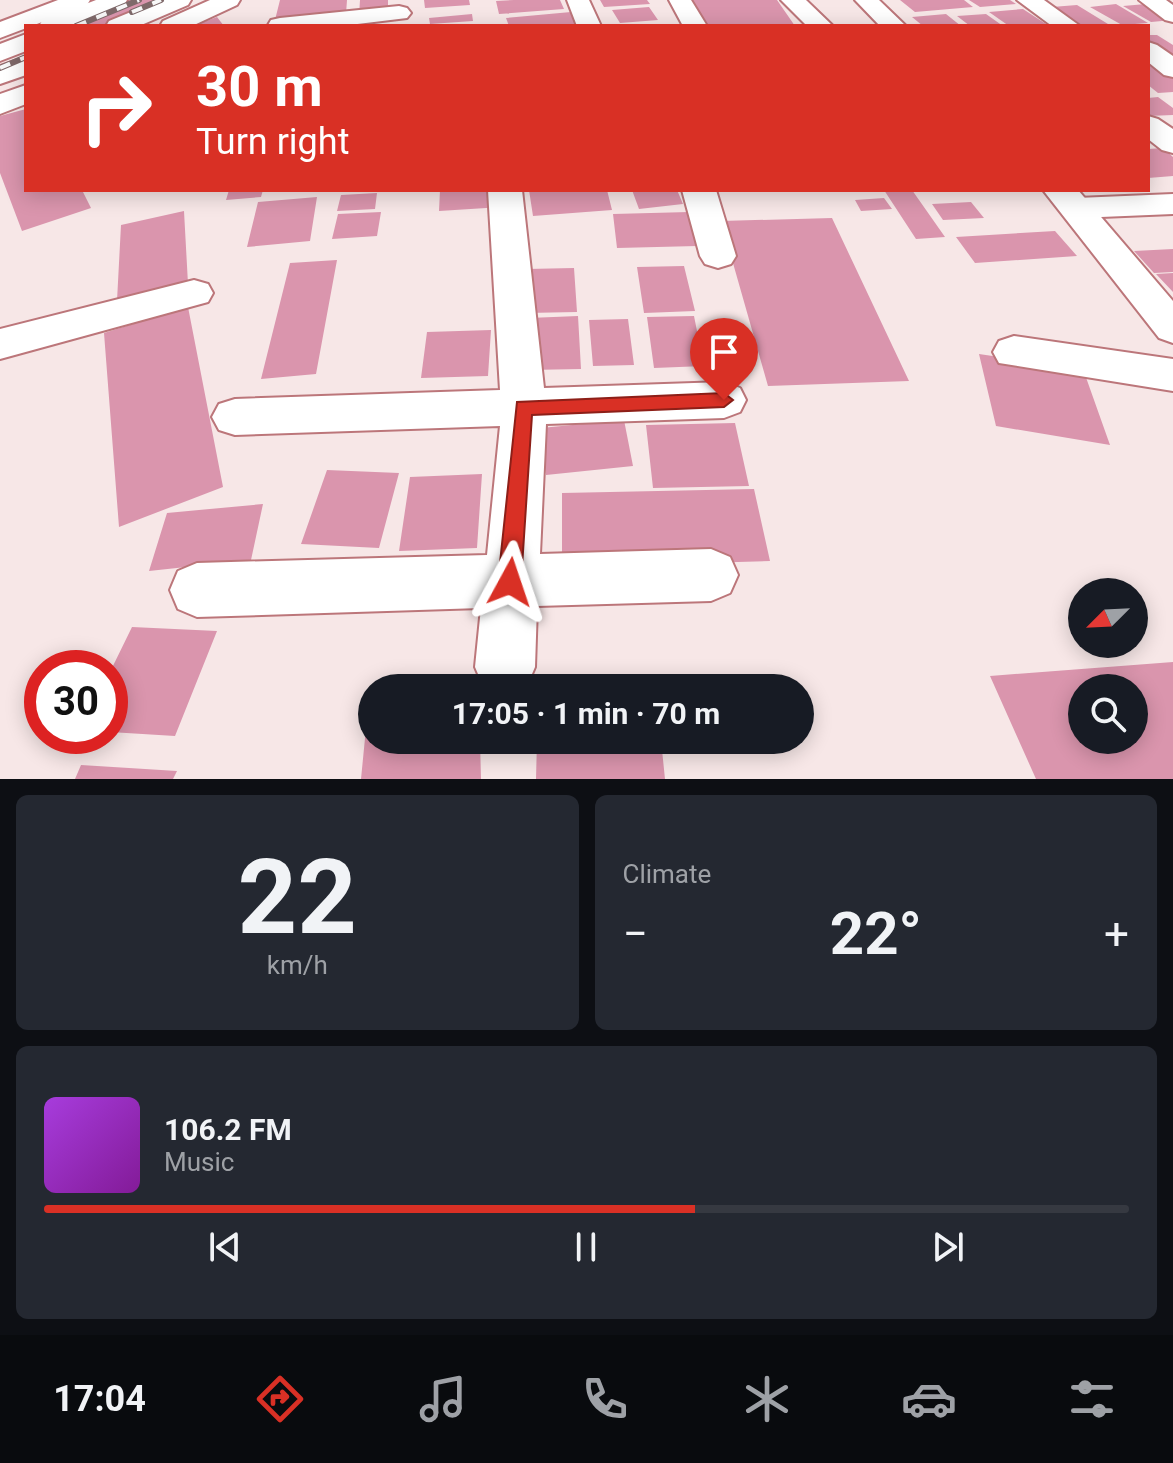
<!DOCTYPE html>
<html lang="en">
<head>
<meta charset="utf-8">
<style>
  body { margin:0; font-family:Roboto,sans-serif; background:#242831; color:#f1f3f6; height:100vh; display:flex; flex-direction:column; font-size:30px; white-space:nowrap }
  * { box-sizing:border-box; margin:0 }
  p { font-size:26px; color:#9ea1a6 }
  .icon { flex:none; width:44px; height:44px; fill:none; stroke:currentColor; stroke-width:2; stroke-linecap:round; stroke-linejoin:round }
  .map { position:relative; height:779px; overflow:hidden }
  .side { display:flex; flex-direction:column; gap:16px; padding:16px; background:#0d0f14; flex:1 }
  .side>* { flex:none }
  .banner { position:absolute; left:24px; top:24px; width:1126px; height:168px; border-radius:0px; box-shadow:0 4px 20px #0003; background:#d93025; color:#fff; overflow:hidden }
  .needle { width:52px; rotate:246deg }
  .controls { position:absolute; left:1068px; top:578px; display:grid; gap:16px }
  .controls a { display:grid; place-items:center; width:80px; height:80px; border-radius:50%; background:#171b24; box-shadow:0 4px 20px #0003; font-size:40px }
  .speed { position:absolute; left:24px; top:650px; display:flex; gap:16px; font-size:40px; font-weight:700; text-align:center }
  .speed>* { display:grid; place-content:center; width:104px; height:104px; border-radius:50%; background:#171b24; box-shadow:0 4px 20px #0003; line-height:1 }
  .speed .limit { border:12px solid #d22; background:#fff; color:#111 }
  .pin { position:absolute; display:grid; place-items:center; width:68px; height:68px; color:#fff; margin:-82px -34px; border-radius:50% 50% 50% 0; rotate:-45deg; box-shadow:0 0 8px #0007 }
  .pin .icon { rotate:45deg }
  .me { position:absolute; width:88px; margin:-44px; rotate:5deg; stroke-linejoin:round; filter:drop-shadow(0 0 6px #0008) }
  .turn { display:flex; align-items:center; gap:28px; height:168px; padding:0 40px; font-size:36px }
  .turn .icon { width:104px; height:104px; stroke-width:2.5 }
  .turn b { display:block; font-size:56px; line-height:68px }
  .big { font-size:60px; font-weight:700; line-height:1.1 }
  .side .card { flex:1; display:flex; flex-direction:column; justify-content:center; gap:12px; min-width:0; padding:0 28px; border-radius:12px; background:#242831 }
  .side .dial { align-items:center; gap:0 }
  .dial b { font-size:104px; line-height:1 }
  .song { display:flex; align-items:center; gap:24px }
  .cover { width:96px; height:96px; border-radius:12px; background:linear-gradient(135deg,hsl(280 70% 55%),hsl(290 70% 35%)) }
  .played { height:8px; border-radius:4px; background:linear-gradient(90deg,#d93025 60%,#363941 60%) }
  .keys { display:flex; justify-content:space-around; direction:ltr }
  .heat { display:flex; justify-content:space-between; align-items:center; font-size:44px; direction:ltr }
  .side .tiles { flex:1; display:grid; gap:16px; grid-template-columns:1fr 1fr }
  .card:last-child { grid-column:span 2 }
  .trip { position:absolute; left:358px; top:674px; width:456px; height:80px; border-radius:40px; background:#171b24; box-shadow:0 4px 20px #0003; font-weight:700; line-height:80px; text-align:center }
  .tabs { display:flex; height:128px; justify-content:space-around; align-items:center; background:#090b0e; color:#9ea1a6 }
  .tabs .icon { width:56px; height:56px }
  .tabs .selected { color:#d93025 }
  .tabs b { font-size:36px; color:#f1f3f6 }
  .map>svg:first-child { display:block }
</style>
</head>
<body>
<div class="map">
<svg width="1173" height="779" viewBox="0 0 1173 779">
  <rect width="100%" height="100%" fill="#f7e7e7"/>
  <path fill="#da95ad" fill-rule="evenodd" d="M120,0H181L120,26H56Z
    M280,0H347L346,14L275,20Z
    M360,0H388V13L359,16Z
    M424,0H469L470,5L425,8Z
    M514,0H560L564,9L499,14L496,1Z
    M600,0H647L650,4L604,7Z
    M686,0H777L795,26H703Z
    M900,0H964L973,7L915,12Z
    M969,0H1010L1016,4L980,7Z
    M1116,4L1148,23L1122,25L1090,7Z
    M1146,4L1173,19V20L1151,22L1123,6Z
    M1077,5L1108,24L1083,26L1052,7Z
    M649,7L658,20L620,23L612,10Z
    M1023,9L1049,26H1009L989,12Z
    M571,12L578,26H509L506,18Z
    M472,14L473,21L430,24L429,18Z
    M946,14L961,26H923L912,17Z
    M986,14L1003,26H970L957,16Z
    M217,17L224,26H193Z
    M1148,35H1157L1173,45V56L1163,57L1148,47Z
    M1148,64L1173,79V92L1158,93L1148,85Z
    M1158,97L1173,108V115L1148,116V98Z
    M26,109V190H82L91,208L22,231L0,173V116Z
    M1163,148L1173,157V176L1148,178V149Z
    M229,190H263L261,197L226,200Z
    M440,190H501L502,207L439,211Z
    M529,190H607L612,210L533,216Z
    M632,190H677L683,204L639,209Z
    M884,190H912L945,237L916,239Z
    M377,193L375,209L337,211L341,195Z
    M317,197L310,241L247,247L258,202Z
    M884,198L892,209L861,211L855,200Z
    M971,202L984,218L943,220L932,204Z
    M184,211L188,284L117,301L121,225Z
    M381,212L377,236L332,239L338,214Z
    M689,212L697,246L617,248L613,214Z
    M832,218L909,381L768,386L721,221Z
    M1055,231L1077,256L975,263L956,237Z
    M1173,249V272L1154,273L1134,251Z
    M337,260L316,374L261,379L290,263Z
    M684,266L695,311L644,313L637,267Z
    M574,268L577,312L526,313L527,269Z
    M1173,273V292L1156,274Z
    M188,307L223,487L119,527L104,333Z
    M578,316L581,369L529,370V318Z
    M694,316L704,366L654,368L647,317Z
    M628,319L634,365L593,366L589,320Z
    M491,330L488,376L421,378L427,332Z
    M979,354L1083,369L1110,445L996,426Z
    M624,420L633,466L546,475L541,428Z
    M735,423L749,486L653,488L646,425Z
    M327,470L399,473L379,548L301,544Z
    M482,474L477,548L399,551L410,477Z
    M754,489L770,561L562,567V493Z
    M263,504L251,560L149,571L167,513Z
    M132,627L217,631L175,736L110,732V672Z
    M1173,662V779H1036L990,676ZM1082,688H1134V740H1082Z
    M372,717V740H480L481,779H361L367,718Z
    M537,740H661L665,779H536Z
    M81,765L177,771L173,779H75Z"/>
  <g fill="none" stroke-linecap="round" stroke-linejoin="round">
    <g stroke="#bc767a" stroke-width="4">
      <path id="minor" d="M58,0H90L87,5L0,38V22Z
        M210,0H240L237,5L192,26H160L163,21Z
        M567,0H589L601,26H577Z
        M669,0H691L707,26H683Z
        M781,0H806L833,26H807Z
        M1017,0H1044L1080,26H1052Z
        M1139,0H1166L1173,5V22L1165,20Z
        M399,6L407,8L411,13L407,18L341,26L268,25L271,20L280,18Z
        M1148,42L1157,45L1173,56V77L1164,75L1148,62Z
        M26,85V104L0,114V94Z
        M1148,116L1158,119L1173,129V153L1162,150L1148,139Z
        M488,190H522L544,388L724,382L740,388L746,400L740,412L724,418L546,424L540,554L711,549L730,557L738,575L730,593L711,601L537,606L535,667L526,688H484L475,667L481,608L197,617L178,609L170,590L178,571L197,563L487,555L500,426L235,435L219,430L212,417L219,404L235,399L500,390Z
        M682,190H716L736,256L731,264L718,268L705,264L700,256Z
        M1173,194V214L1077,218L1065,215L1060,208L1065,201L1077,198Z
        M194,280L208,284L213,293L208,302L0,359V329Z
        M1014,336L1173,359V391L999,363L993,352L999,341Z"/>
    </g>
    <g stroke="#bc767a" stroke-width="4">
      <path id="major" d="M855,0H879L906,26H880Z
        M26,34V51L0,61V44Z
        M1043,190H1078L1173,301V343L1159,338Z"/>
    </g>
    <g stroke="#bc767a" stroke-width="4">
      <path id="highway" d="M96,0H127L124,5L72,26H39L42,21Z
        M160,0H191L188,5L139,26H106L109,21Z
        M26,57V75L0,84V66Z"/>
    </g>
    <use href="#minor" fill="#fff" fill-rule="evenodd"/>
    <use href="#major" fill="#fff" fill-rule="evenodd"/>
    <use href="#highway" fill="#fff" fill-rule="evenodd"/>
    <g stroke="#7f696a" stroke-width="6">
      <path id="rail" d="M132,12L161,0
        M76,26L139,0
        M0,68L26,57"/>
    </g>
    <use href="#rail" stroke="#f8f8f8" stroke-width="4" stroke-dasharray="11" stroke-linecap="butt"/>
  </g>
  <path fill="#d93025" stroke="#8d1f18" stroke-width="2" d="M724,393L733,400L724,407L532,415L521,582L518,590L510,593L502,590L498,582L517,402Z"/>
</svg>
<div class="controls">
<a><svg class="needle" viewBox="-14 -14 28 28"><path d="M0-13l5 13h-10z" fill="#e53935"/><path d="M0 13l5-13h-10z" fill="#9ea1a6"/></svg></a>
<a><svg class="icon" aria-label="search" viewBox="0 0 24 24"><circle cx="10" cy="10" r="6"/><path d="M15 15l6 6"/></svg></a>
</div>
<div class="speed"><div class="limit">30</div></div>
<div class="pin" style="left:724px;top:400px;background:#d93025"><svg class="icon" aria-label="arrive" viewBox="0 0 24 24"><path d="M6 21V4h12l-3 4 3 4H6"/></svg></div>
<svg class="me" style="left:510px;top:582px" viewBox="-20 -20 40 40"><path d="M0-17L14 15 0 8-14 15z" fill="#d93025" stroke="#fff" stroke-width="4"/></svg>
<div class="trip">17:05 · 1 min · 70 m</div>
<div class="banner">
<div class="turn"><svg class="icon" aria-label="right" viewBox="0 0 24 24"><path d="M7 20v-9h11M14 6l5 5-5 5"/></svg><div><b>30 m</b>Turn right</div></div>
</div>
</div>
<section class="side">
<div class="tiles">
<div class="card dial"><b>22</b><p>km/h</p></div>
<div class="card"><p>Climate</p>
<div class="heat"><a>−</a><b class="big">22°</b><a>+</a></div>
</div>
<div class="card">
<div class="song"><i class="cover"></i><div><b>106.2 FM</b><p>Music</p></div></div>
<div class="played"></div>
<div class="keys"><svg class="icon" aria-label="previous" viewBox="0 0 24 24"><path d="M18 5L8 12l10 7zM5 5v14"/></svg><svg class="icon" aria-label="pause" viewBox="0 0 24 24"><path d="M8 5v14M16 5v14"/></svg><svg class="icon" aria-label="next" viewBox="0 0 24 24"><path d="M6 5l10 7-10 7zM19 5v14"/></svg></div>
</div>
</div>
</section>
<nav class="tabs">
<b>17:04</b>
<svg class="icon selected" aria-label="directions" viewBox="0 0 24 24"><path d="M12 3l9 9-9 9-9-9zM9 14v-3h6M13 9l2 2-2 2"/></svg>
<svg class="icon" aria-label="music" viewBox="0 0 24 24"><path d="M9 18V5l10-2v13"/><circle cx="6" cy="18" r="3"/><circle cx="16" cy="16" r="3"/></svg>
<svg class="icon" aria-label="phone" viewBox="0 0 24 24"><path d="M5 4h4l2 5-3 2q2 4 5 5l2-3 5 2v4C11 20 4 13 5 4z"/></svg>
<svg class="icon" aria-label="climate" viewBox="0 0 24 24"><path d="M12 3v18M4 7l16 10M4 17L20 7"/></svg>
<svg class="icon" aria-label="car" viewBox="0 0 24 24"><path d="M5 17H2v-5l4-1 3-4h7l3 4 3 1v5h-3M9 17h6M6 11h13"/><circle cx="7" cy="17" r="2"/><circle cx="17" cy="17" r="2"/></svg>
<svg class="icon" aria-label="filters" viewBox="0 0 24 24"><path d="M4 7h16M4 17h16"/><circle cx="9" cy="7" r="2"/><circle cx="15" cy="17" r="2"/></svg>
</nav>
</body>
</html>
